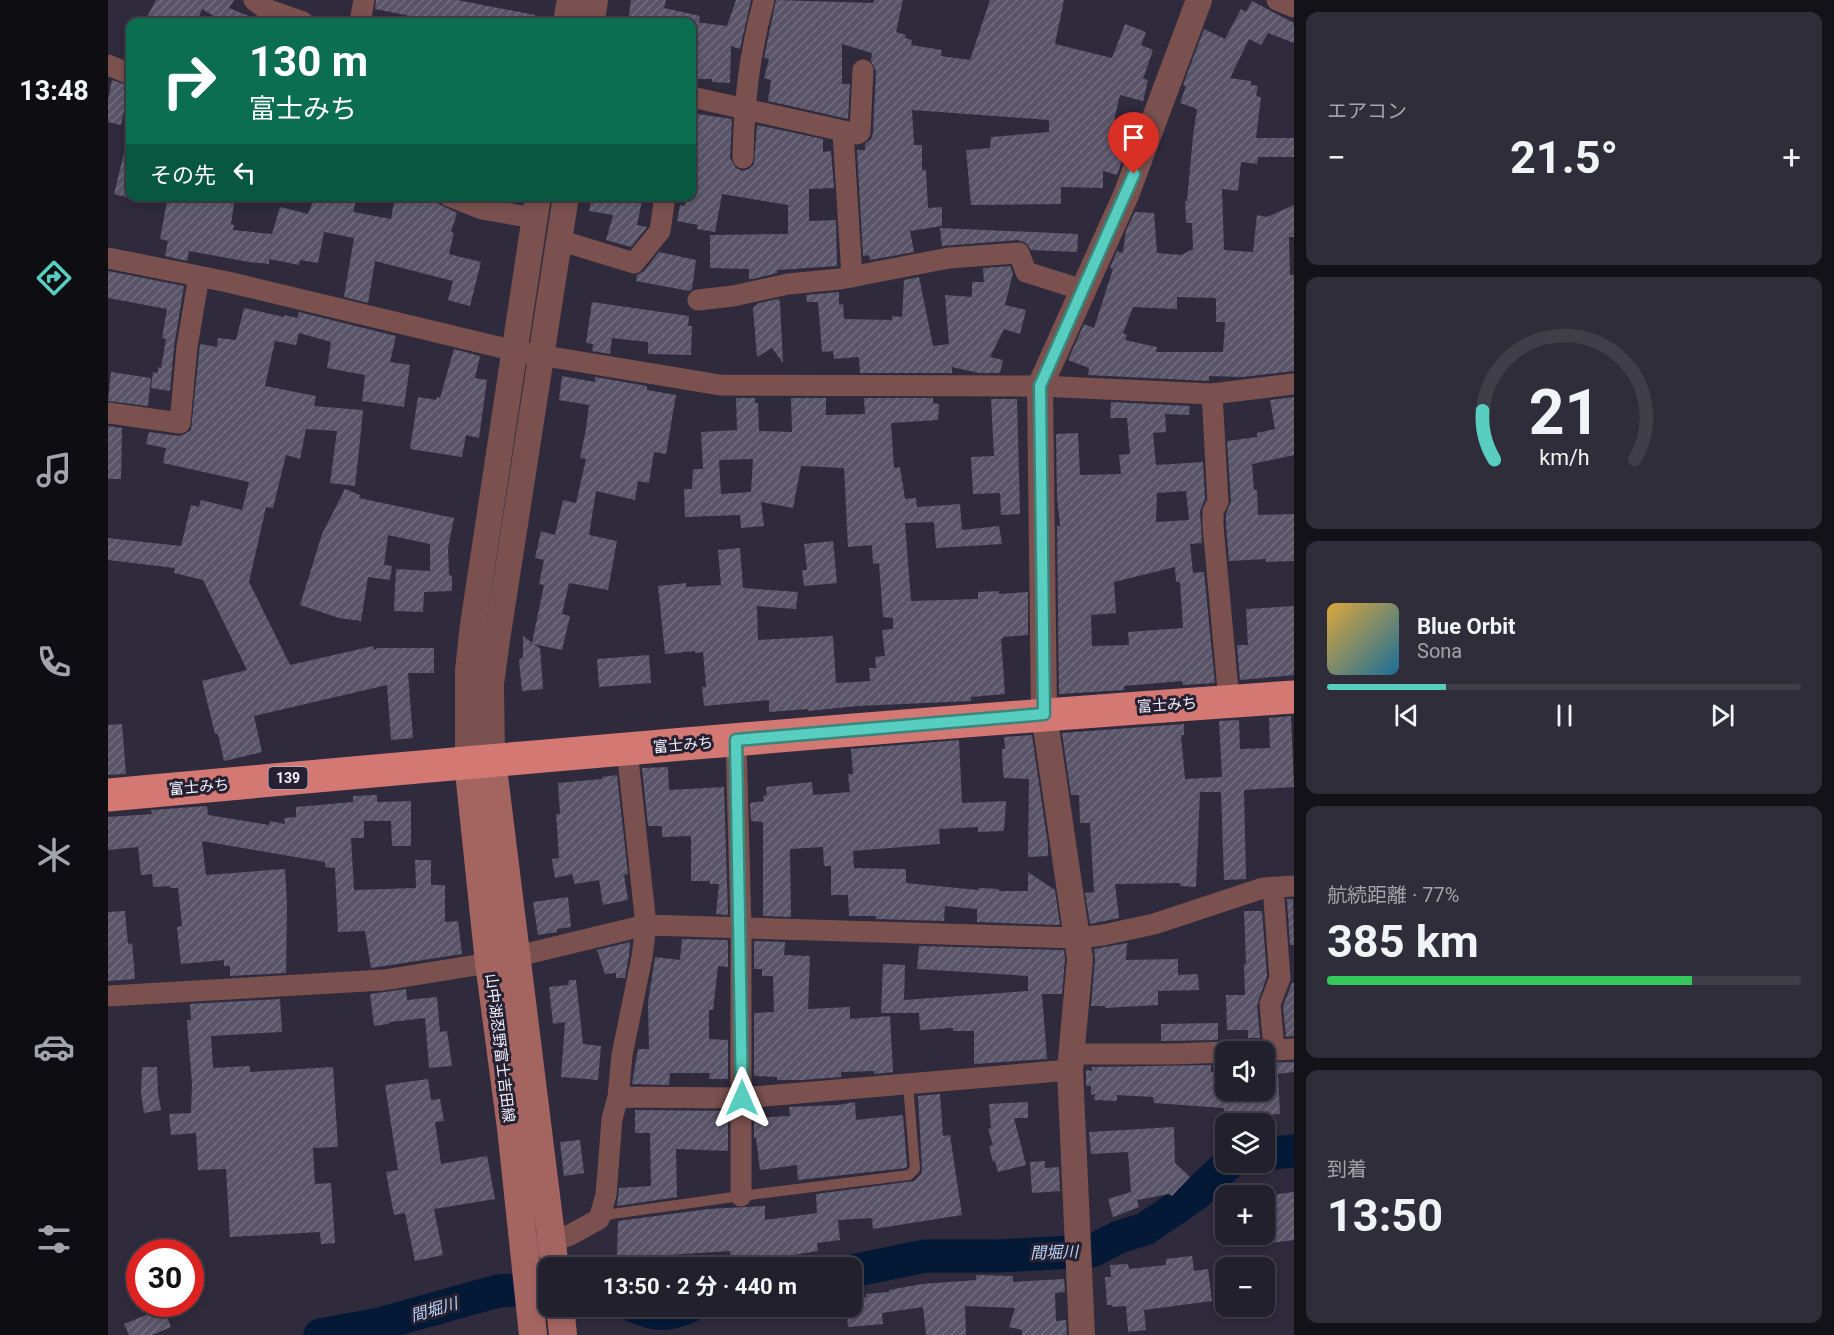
<!DOCTYPE html>
<html lang="ja">
<head>
<meta charset="utf-8">
<style>
  body { margin:0; font-family:Roboto,"Noto Sans JP",sans-serif; background:#2f2d39; color:#f1f3f6; height:100vh; display:flex; flex-direction:column; font-size:22px; white-space:nowrap }
  * { box-sizing:border-box; margin:0 }
  p { font-size:20px; color:#a3a3aa }
  .icon { flex:none; width:33px; height:33px; fill:none; stroke:currentColor; stroke-width:2; stroke-linecap:round; stroke-linejoin:round }
  .map { position:relative; flex:1; overflow:hidden }
  .side { display:flex; flex-direction:column; gap:12px; padding:12px; background:#131219; width:540px }
  .side>* { flex:none }
  .hud { position:absolute; left:18px; top:18px; width:570px; height:183px; border-radius:12px; box-shadow:0 3px 9px #0003,0 0 0 2px #403e49; background:#0b6e4f; color:#fff; overflow:hidden }
  .controls { position:absolute; left:1107px; top:1041px; display:grid; gap:12px }
  .controls a { display:grid; place-items:center; width:60px; height:60px; border-radius:12px; background:#23202d; box-shadow:0 3px 9px #0003,0 0 0 2px #403e49; font-size:30px }
  .speed { position:absolute; left:18px; top:1239px; display:flex; gap:12px; font-size:30px; font-weight:700; text-align:center }
  .speed>* { display:grid; place-content:center; width:78px; height:78px; border-radius:50%; background:#23202d; box-shadow:0 3px 9px #0003,0 0 0 2px #403e49; line-height:1 }
  .speed .limit { border:9px solid #d22; background:#fff; color:#111 }
  .pin { position:absolute; display:grid; place-items:center; width:51px; height:51px; color:#fff; margin:-62px -26px; border-radius:50% 50% 50% 0; rotate:-45deg; box-shadow:0 0 6px #0007 }
  .pin .icon { rotate:45deg }
  .me { position:absolute; width:66px; margin:-33px; rotate:0deg; stroke-linejoin:round; filter:drop-shadow(0 0 4px #0008) }
  .turn { display:flex; align-items:center; gap:21px; height:126px; padding:0 24px; font-size:27px }
  .turn .icon { width:78px; height:78px; stroke-width:2.5 }
  .turn b { display:block; font-size:42px; line-height:51px }
  .then { display:flex; align-items:center; height:57px; padding:0 24px; background:#0003; gap:12px; font-size:22px }
  .big { font-size:45px; font-weight:700; line-height:1.1 }
  .side .card { flex:1; display:flex; flex-direction:column; justify-content:center; gap:9px; min-width:0; padding:0 21px; border-radius:12px; background:#2f2d39 }
  .side .dial { align-items:center; gap:0 }
  .dial svg { height:156px; overflow:visible; fill:none; stroke:#403e49; stroke-width:7; stroke-linecap:round; text-anchor:middle }
  .dial text { fill:#f1f3f6; stroke:none }
  .song { display:flex; align-items:center; gap:18px }
  .cover { width:72px; height:72px; border-radius:9px; background:linear-gradient(135deg,hsl(40 70% 55%),hsl(200 70% 35%)) }
  .played { height:6px; border-radius:3px; background:linear-gradient(90deg,#58cec0 25%,#403e49 25%) }
  .keys { display:flex; justify-content:space-around; direction:ltr }
  .heat { display:flex; justify-content:space-between; align-items:center; font-size:33px; direction:ltr }
  .charge { height:9px; border-radius:4px; background:linear-gradient(90deg,#34c759 77%,#403e49 0) }
  .trip { position:absolute; left:430px; top:1257px; width:324px; height:60px; border-radius:12px; background:#23202d; box-shadow:0 3px 9px #0003,0 0 0 2px #403e49; font-weight:700; line-height:60px; text-align:center }
  main { display:flex; flex:1; min-height:0 }
  .tab-bar { display:flex; flex-direction:column; width:108px; justify-content:space-around; align-items:center; background:#0e0d12; color:#a3a3aa }
  .tab-bar .icon { width:42px; height:42px }
  .tab-bar .active { color:#58cec0 }
  .tab-bar b { font-size:27px; color:#f1f3f6 }
  .map>svg:first-child { display:block }
</style>
</head>
<body>
<main>
<nav class="tab-bar">
<b>13:48</b>
<svg class="icon active" aria-label="directions" viewBox="0 0 24 24"><path d="M12 3l9 9-9 9-9-9zM9 14v-3h6M13 9l2 2-2 2"/></svg>
<svg class="icon" aria-label="music" viewBox="0 0 24 24"><path d="M9 18V5l10-2v13"/><circle cx="6" cy="18" r="3"/><circle cx="16" cy="16" r="3"/></svg>
<svg class="icon" aria-label="phone" viewBox="0 0 24 24"><path d="M5 4h4l2 5-3 2q2 4 5 5l2-3 5 2v4C11 20 4 13 5 4z"/></svg>
<svg class="icon" aria-label="climate" viewBox="0 0 24 24"><path d="M12 3v18M4 7l16 10M4 17L20 7"/></svg>
<svg class="icon" aria-label="car" viewBox="0 0 24 24"><path d="M5 17H2v-5l4-1 3-4h7l3 4 3 1v5h-3M9 17h6M6 11h13"/><circle cx="7" cy="17" r="2"/><circle cx="17" cy="17" r="2"/></svg>
<svg class="icon" aria-label="filters" viewBox="0 0 24 24"><path d="M4 7h16M4 17h16"/><circle cx="9" cy="7" r="2"/><circle cx="15" cy="17" r="2"/></svg>
</nav>
<div class="map">
<svg width="1186" height="1335" viewBox="0 0 1186 1335">
  <defs>
    <pattern id="building-hatch" width="6" height="6" patternUnits="userSpaceOnUse" patternTransform="scale(1.5)"><rect width="6" height="6" fill="#595468"/><path d="M-1 1l2-2M0 6l6-6M5 7l2-2" fill="none" stroke="#716d7f"/></pattern>
  </defs>
  <rect width="100%" height="100%" fill="#2f2a3c"/>
  <g fill="none" stroke-linecap="round" stroke-linejoin="round">
    <path stroke="#031936" stroke-width="33" d="M1156,1154L1186,1151
      M744,1271L817,1256H888L984,1251L1011,1237L1037,1229L1087,1195L1122,1162
      M526,1306C549,1316 559,1316 582,1306
      M212,1335L272,1324L390,1291L441,1288"/>
  </g>
  <path fill="url(#building-hatch)" fill-rule="evenodd" d="M48,0H126L121,8L155,22H116L94,9L89,22H72L57,17L54,22H48L39,17Z
    M268,0H349L427,15L426,22H301L302,16L267,9Z
    M523,0H558L556,8L592,16L591,22H587L619,26L628,0H643L632,49L623,46L622,83L604,82V79H584V22H520Z
    M668,0L765,3L766,0H795L788,32L798,35L797,38L804,40L803,45L834,50L833,56L862,60L882,0H956L947,44L1004,58L1017,24L1038,32L1033,45L1045,50L1035,79L1040,80L1035,101L1012,95L1002,138L1020,143L1009,175L995,171V188L953,187V204L863,205L858,150L882,148L883,137L941,132V120L804,110L806,145H814V170H818L820,208L834,207V226L802,231L806,252L762,260L761,255L755,256L749,150H757V144L763,139L765,133L768,71L763,61L764,53L734,44V84H742L740,119L660,101L663,80L656,78L661,59L656,58Z
    M1144,1L1186,23V43L1160,33L1153,45L1141,39L1122,78L1143,81V85L1150,86L1148,96L1153,97L1148,138H1186V157H1150L1149,164L1133,162L1130,191L1114,189L1116,250L1145,252L1149,215L1159,217L1186,205V237H1181L1182,275H1186V371L1135,377L1101,376V381L980,375L981,368L960,360L976,324L986,328L1005,269L1002,268L1009,251L1015,253L1018,230L1027,212L1046,213L1049,253L1073,255L1085,249L1084,223H1078L1077,201H1079L1085,136L1089,109L1072,103L1078,86L1075,85L1096,29L1117,39L1133,9L1138,12ZM1069,297L1108,298V322H1117L1115,352H1048L1049,347L1017,340L1019,335L1015,333L1025,307L1069,309Z
    M4,80L21,86L13,125L0,122V100Z
    M584,113L624,119L622,158L628,168L634,171L641,169L646,164L649,125L715,139V152L723,151L726,188L701,189V221L728,220L729,266L669,270V273L645,279H641V269L602,268V235L680,234V205L614,194L607,232L589,229L590,225L569,221L572,205L577,206L579,197L584,198Z
    M17,149L22,150V198L6,194Z
    M60,196H127L123,224L126,225L125,230L164,234L172,207L200,214L207,196H249L245,212L283,219L287,196L328,197L331,204L349,213L343,232L346,233L341,254L373,262L362,306L340,300L345,281L267,261L260,303L236,297L246,238L216,232L210,263L192,260L191,265L161,259V264L141,262L81,251L79,261L57,256L60,241L52,239Z
    M484,196H535L529,225L539,227L523,247L498,240L505,215L481,211Z
    M832,228L970,234L969,252L923,250L918,243L910,240L834,246Z
    M551,252L588,260L584,289L581,291L528,281L529,275L536,271Z
    M902,266L905,273L897,305L918,310L912,334L896,329L882,357L895,360L892,373H871L844,367V373H752L751,357L726,359L725,351L714,352L710,302H699L698,295L731,292V305L735,304L736,319L784,320V316L794,317L796,280L811,277L825,346L841,344L837,295L864,297V282H876L875,268Z
    M0,271L76,286L66,346L62,391L43,388L45,372L50,373V367L53,368L58,339L54,338L59,309L0,298Z
    M670,299L672,302L675,363L664,348L649,357L645,308L651,303Z
    M484,302L581,316L580,326H584L583,355L540,354V342L504,338L502,354L484,351L485,344L478,343Z
    M136,308L176,317V315L189,318L191,312L288,336L282,362L302,365L296,407L254,401L257,375L219,368L223,342L191,333L188,345L167,341L157,386L208,396L206,406L255,410L252,441L247,486L222,483L229,431L198,429L192,459L178,455L165,508L158,507L141,582L182,665L265,646L266,650L270,648H326V673H300L305,738L283,740L279,685L146,716L154,752L116,761L110,734H107L94,681L139,670L95,580L66,573L67,568L0,560V538L73,546L83,505L91,507L93,500L134,510L141,482L55,463L58,448L38,444L41,432L71,436L77,434L83,430L92,344L109,347L110,338L128,340Z
    M346,349L372,356L367,378L379,380L371,438L358,435L354,457L302,449L310,397L328,400L329,397L332,398Z
    M3,372L43,378L40,406L0,401Z
    M454,376L487,382V377L539,386V390L568,395L558,454L546,452L541,483L530,481L527,500L488,491L481,535L509,541L500,590L461,583L454,614L462,616L454,650L425,644L432,648L435,689L414,691L411,660L415,657V636L424,643L436,585L431,584L436,560L427,558L433,531L447,535L455,500L468,503L478,459L472,458L478,429L481,405L451,400Z
    M1186,397V455L1144,464L1146,490H1149L1150,515L1186,514V561L1158,562V559L1121,561L1118,525V514L1123,501L1119,441L1149,437V433L1167,429L1162,400Z
    M628,398H647V403H650L651,431L684,432L683,398H718V415L757,414L756,398H825V403L831,404L830,420L783,423L786,468L792,467L797,499L808,498L809,507L852,504L854,530L891,526L894,544L828,548L826,522L797,523L803,601L870,599V592L891,591V594L920,592V635L895,637V639H893L897,694L863,697V701L750,706L700,711V709L661,712V700L596,706L594,687H598L595,652L587,653V651L557,654L550,586L578,583V587L613,585L610,550L632,548L635,588L690,592L688,609L649,606L650,640L725,636L728,683L762,681L761,668H768L767,657L777,656L774,630L785,629V618L775,617L771,563L765,564L764,545L740,547L736,468L693,466L685,508L653,502L656,526L633,528L632,515L577,517L576,489H584L585,469H595L593,432L629,430ZM645,459L643,492L613,494L611,460Z
    M883,399H909L912,514L893,515L892,493L865,494L863,457L886,456Z
    M1003,402L1082,406L1081,415L1057,414L1058,432L1045,433L1048,465L1095,462L1097,499L1092,511L1094,543L1082,544L1085,573L1096,572L1107,683L1075,685L1074,681L1016,686V690L951,694L949,526H952L949,496L948,434L970,433L972,475L1013,474L1011,455L1022,454L1019,418H1002ZM1078,491L1081,520L1048,522L1049,493ZM1067,567L1068,582H1072L1075,628L1020,632L1021,645L984,646L983,615L1008,613L1006,582Z
    M0,426L14,428L13,479H0Z
    M237,489L252,495L251,498L346,518L340,548L341,575L344,576V591L316,592L315,612L286,611L288,569L322,571V544L280,535L276,565L284,566L282,580L260,577L253,621L231,618L192,605L214,534Z
    M725,541L729,583L696,586L694,570H699L696,544Z
    M1186,606V675L1132,680L1129,645H1140L1138,609Z
    M541,655L543,683L491,687L489,659Z
    M1183,716L1186,787L1136,790L1138,879L1116,880L1113,792H1092L1088,887L1072,886V883L1007,884L1011,918L982,924L977,893L986,892L982,823H972L971,795H963L954,733L1076,724V735H1073L1077,779L1114,777L1111,721L1131,720L1132,749L1162,748L1161,718Z
    M14,724L18,774L0,775V725Z
    M924,735L940,845V856L920,857L921,779L896,778L895,772L894,749H897L896,737Z
    M851,740L854,803L898,801L896,831L870,832V827L831,829L832,844L745,851L746,868L798,869V883L870,890L871,888L891,889V891H920V872L947,890L952,925L869,922V909L837,906L836,921L768,919V916H741L740,895H723V866H716L715,847L682,849L683,917L655,916V822L643,821L642,803L656,801L655,796L659,795L658,787L704,782L705,795L742,792L740,774H745L743,749Z
    M560,767L561,790L616,787L620,915L608,914L611,884H602V881H583V836L554,837V826H540L534,768Z
    M509,775L520,874L516,875L520,900L495,905L491,880L467,884L464,874L447,878L444,859L451,858L448,814H452L450,783L494,779V777Z
    M269,795V802L303,801V846H284L283,821H256V838H243L246,890L308,888L307,860H323V885H337V922L350,921L354,954L263,968L257,931L230,932L227,868L217,867V862L94,841L98,875L177,869L179,906L178,973L122,976V966H116V960L73,964L69,927L74,926L70,888H62V886L45,887L44,874L33,875L30,847L0,850V817L44,814L43,810L99,806L100,815L161,825L162,821L177,824L176,818L188,817V807L245,802V796Z
    M460,897L463,927L449,929V932L430,935L425,902Z
    M1179,899H1185L1186,945H1182Z
    M17,911L20,944L24,943L27,979L0,981V912Z
    M1136,911H1154L1159,976L1149,1005L1152,1038H1140V1030H1119L1118,995H1137L1136,964H1138Z
    M574,939L620,940V967L610,966L605,1010H601V1039L620,1040V1079H601L602,1073H562L561,1085L524,1084L530,1049H541L540,1003L547,957L572,960Z
    M646,941L677,942L676,955L702,956L700,1009L742,1007V1019L782,1016L785,1072L766,1074V1071L733,1072V1077L694,1080H669V1077L646,1076V1013L666,1012L665,976H654V969H646Z
    M522,942L521,955L517,978H508V973L497,974L489,950Z
    M1019,943L1018,960L1070,959V975L1090,974L1091,990L1050,991V1005L997,1008V1006H983L987,960L986,949Z
    M811,946L956,950L957,959L954,994H934L939,1059L866,1064V1031H845V1028L812,1030L811,1013H773L775,964L797,965L796,1000L920,991V976L809,969Z
    M461,980H468L475,1044L493,1046L490,1080L453,1077L457,1022L445,1024L441,987L460,985Z
    M1184,983H1186V1036L1178,1037L1175,1006Z
    M298,989L299,1000L329,997L332,1032L339,1031L344,1066L321,1068L317,1018L282,1022L280,1024L266,1026L262,994Z
    M172,999L174,1032L103,1036L105,1068L142,1066V1072L225,1067L230,1147L205,1148L207,1184L223,1183L227,1243L213,1244L212,1232L122,1237L118,1169L90,1170L88,1133L63,1135L61,1114L83,1113L84,1084L79,1020H83L82,1004Z
    M1110,1023V1040L1053,1041V1024Z
    M1186,1062V1072L1170,1074L1172,1114L1116,1118V1108L1046,1103L1045,1097L1009,1095V1101L986,1100L987,1094L983,1095V1086H978V1070L984,1071V1067L1103,1065V1072H1115V1090H1156V1063Z
    M34,1067H49L50,1093L53,1110L36,1113L33,1093Z
    M320,1079L323,1100L332,1099L336,1121L327,1122L333,1164L379,1156L387,1199L326,1209L335,1255L307,1261L297,1213L286,1215L278,1172L290,1170L277,1085Z
    M832,1094L835,1136L842,1135L854,1215L765,1229L764,1218L730,1220L732,1240L709,1243L710,1251L660,1259L623,1262L622,1251L560,1255V1267L542,1268L541,1260L523,1261V1255L509,1256L510,1221L601,1209L657,1206V1220L709,1213L708,1194L806,1181L813,1174L814,1169L810,1096Z
    M747,1102L748,1120L795,1115L799,1166L798,1168L690,1180L689,1165L652,1170L648,1138H646V1118L682,1116L681,1107L731,1105Z
    M920,1102V1118H906L918,1165L890,1172L887,1161L885,1162L881,1146L885,1145L880,1129L883,1128L881,1104Z
    M527,1110L620,1111V1151L568,1149L569,1197L509,1206L511,1188L543,1186L542,1133H527Z
    M1066,1127L1067,1163L1082,1177L1064,1196L1061,1194L1029,1200L1031,1207L1005,1217L1000,1199L1023,1192L1020,1152L983,1154L981,1132Z
    M472,1140L476,1173L456,1176L452,1142Z
    M937,1161V1168L951,1167L952,1191L924,1193L922,1162Z
    M1186,1192V1240L1161,1243L1156,1196Z
    M1084,1256L1086,1271L1100,1269L1104,1301L1036,1310L1038,1330L1020,1332L1018,1306L1004,1307V1305H999L997,1277H1003L1002,1265L1020,1264L1021,1269L1058,1265V1259Z
    M868,1275L905,1276V1282L956,1279L957,1292L947,1293L948,1321L958,1320L959,1335H914V1330L901,1327L907,1308L857,1306L858,1335H818L815,1307L774,1313L775,1324L740,1327L738,1306H744V1298L759,1297L758,1294L781,1292V1290L814,1284L868,1280Z
    M55,1308L63,1327L44,1335H21L16,1324Z"/>
  <g fill="none" stroke-linecap="round" stroke-linejoin="round">
    <path stroke="#7a514e" stroke-width="10" d="M491,1219L504,1214L633,1196L801,1175L807,1169L800,1084"/>
    <path stroke="#7a514e" stroke-width="21" d="M146,0L158,9L195,22
      M1169,0L1186,7
      M252,22L256,0
      M0,65L22,74
      M584,97L749,134L752,132L755,70
      M735,132L744,277
      M635,158C636,102 641,55 656,0
      M341,196L374,209L426,218
      M451,240L526,263L552,231L557,196
      M0,258L120,282L407,351L612,385L932,386L1104,394L1186,384
      M590,300L625,296L680,284L732,279L841,258L911,253L918,272L975,290
      M1104,394L1110,502L1105,511V526L1121,701
      M0,413L72,423L79,347L91,276
      M628,740L633,928V1196
      M1165,887L1172,978L1162,1004L1166,1049
      M0,996L276,980L381,963L538,925L969,938L995,935L1046,924L1155,888L1186,886
      M1123,1052L1186,1049
      M964,1054H1065L1118,1052
      M510,1097L634,1098L962,1070
      M430,1246L462,1235L491,1219L498,1195L504,1119L510,1097L514,1055L534,957L538,925L519,750"/>
    <path stroke="#7a514e" stroke-width="26" d="M458,22L462,0
      M484,22L487,0
      M384,760L383,684L389,640L458,196
      M360,762V670L365,625L430,196
      M974,1335L962,1070L972,959L936,714L932,386L1018,195L1091,0"/>
    <path stroke="#a46460" stroke-width="28" d="M384,760L447,1268
      M360,762L381,963L403,1128L425,1335
      M452,1306L455,1335"/>
    <path stroke="#d47873" stroke-width="33" d="M0,795C395,759 790,724 1186,697"/>
  </g>
  <g fill="none" stroke-linecap="round" stroke-linejoin="round">
    <g stroke="#39867d" stroke-width="15">
      <path id="route" d="M634,1098L628,740L936,714L932,386L1026,174"/>
    </g>
    <use href="#route" stroke="#58cec0" stroke-width="10"/>
  </g>
  <g text-anchor="middle" stroke-width="6" stroke-linejoin="round" paint-order="stroke">
    <rect fill="#252132" stroke="#b6b3c1" stroke-width="1.5" x="160.5" y="767" width="39" height="22" rx="4.5"/>
    <g font-size="14" font-weight="bold" fill="#f4f2fe">
      <text x="180" y="783">139</text>
    </g>
    <g font-size="15" fill="#f4f2fe" stroke="#252132">
      <text transform="translate(1059 705) rotate(-4)" y="5">富士みち</text>
      <text transform="translate(575 745) rotate(-5)" y="5">富士みち</text>
      <text transform="translate(91 787) rotate(-5)" y="5">富士みち</text>
      <text transform="translate(392 1048) rotate(83)" y="5">山中湖忍野富士吉田線</text>
    </g>
    <g font-size="16" font-style="italic" fill="#b8d2f5" stroke="#252132">
      <text transform="translate(946 1252) rotate(-2)" y="6">間堀川</text>
      <text transform="translate(326 1309) rotate(-16)" y="6">間堀川</text>
    </g>
  </g>
</svg>
<div class="controls">
<a><svg class="icon" aria-label="sound" viewBox="0 0 24 24"><path d="M4 9h4l5-4v14l-5-4H4zM17 9q2 3 0 6"/></svg></a>
<a><svg class="icon" aria-label="layers" viewBox="0 0 24 24"><path d="M12 4l9 5-9 5-9-5zM3 14l9 5 9-5"/></svg></a>
<a>+</a>
<a>−</a>
</div>
<div class="speed"><div class="limit">30</div></div>
<div class="pin" style="left:1026px;top:174px;background:#d93025"><svg class="icon" aria-label="arrive" viewBox="0 0 24 24"><path d="M6 21V4h12l-3 4 3 4H6"/></svg></div>
<svg class="me" style="left:634px;top:1098px" viewBox="-20 -20 40 40"><path d="M0-17L14 15 0 8-14 15z" fill="#58cec0" stroke="#fff" stroke-width="4"/></svg>
<div class="trip">13:50 · 2 分 · 440 m</div>
<div class="hud">
<div class="turn"><svg class="icon" aria-label="right" viewBox="0 0 24 24"><path d="M7 20v-9h11M14 6l5 5-5 5"/></svg><div><b>130 m</b>富士みち</div></div>
<div class="then">その先<svg class="icon" aria-label="left" viewBox="0 0 24 24"><path d="M17 20v-9H6M10 6l-5 5 5 5"/></svg></div>
</div>
</div>
<section class="side">
<div class="card"><p>エアコン</p>
<div class="heat"><a>−</a><b class="big">21.5°</b><a>+</a></div>
</div>
<div class="card dial"><svg viewBox="0 0 100 80">
<path d="M14 69A42 42 0 1 1 86 69"/>
<path d="M14 69A42 42 0 0 1 8 44" stroke="#58cec0"/>
<text x="50" y="56" font-size="32" font-weight="700">21</text>
<text x="50" y="72" font-size="11">km/h</text>
</svg></div>
<div class="card">
<div class="song"><i class="cover"></i><div><b>Blue Orbit</b><p>Sona</p></div></div>
<div class="played"></div>
<div class="keys"><svg class="icon" aria-label="previous" viewBox="0 0 24 24"><path d="M18 5L8 12l10 7zM5 5v14"/></svg><svg class="icon" aria-label="pause" viewBox="0 0 24 24"><path d="M8 5v14M16 5v14"/></svg><svg class="icon" aria-label="next" viewBox="0 0 24 24"><path d="M6 5l10 7-10 7zM19 5v14"/></svg></div>
</div>
<div class="card"><p>航続距離 · 77%</p><b class="big">385 km</b><div class="charge"></div></div>
<div class="card"><p>到着</p><b class="big">13:50</b></div>
</section>
</main>
</body>
</html>
